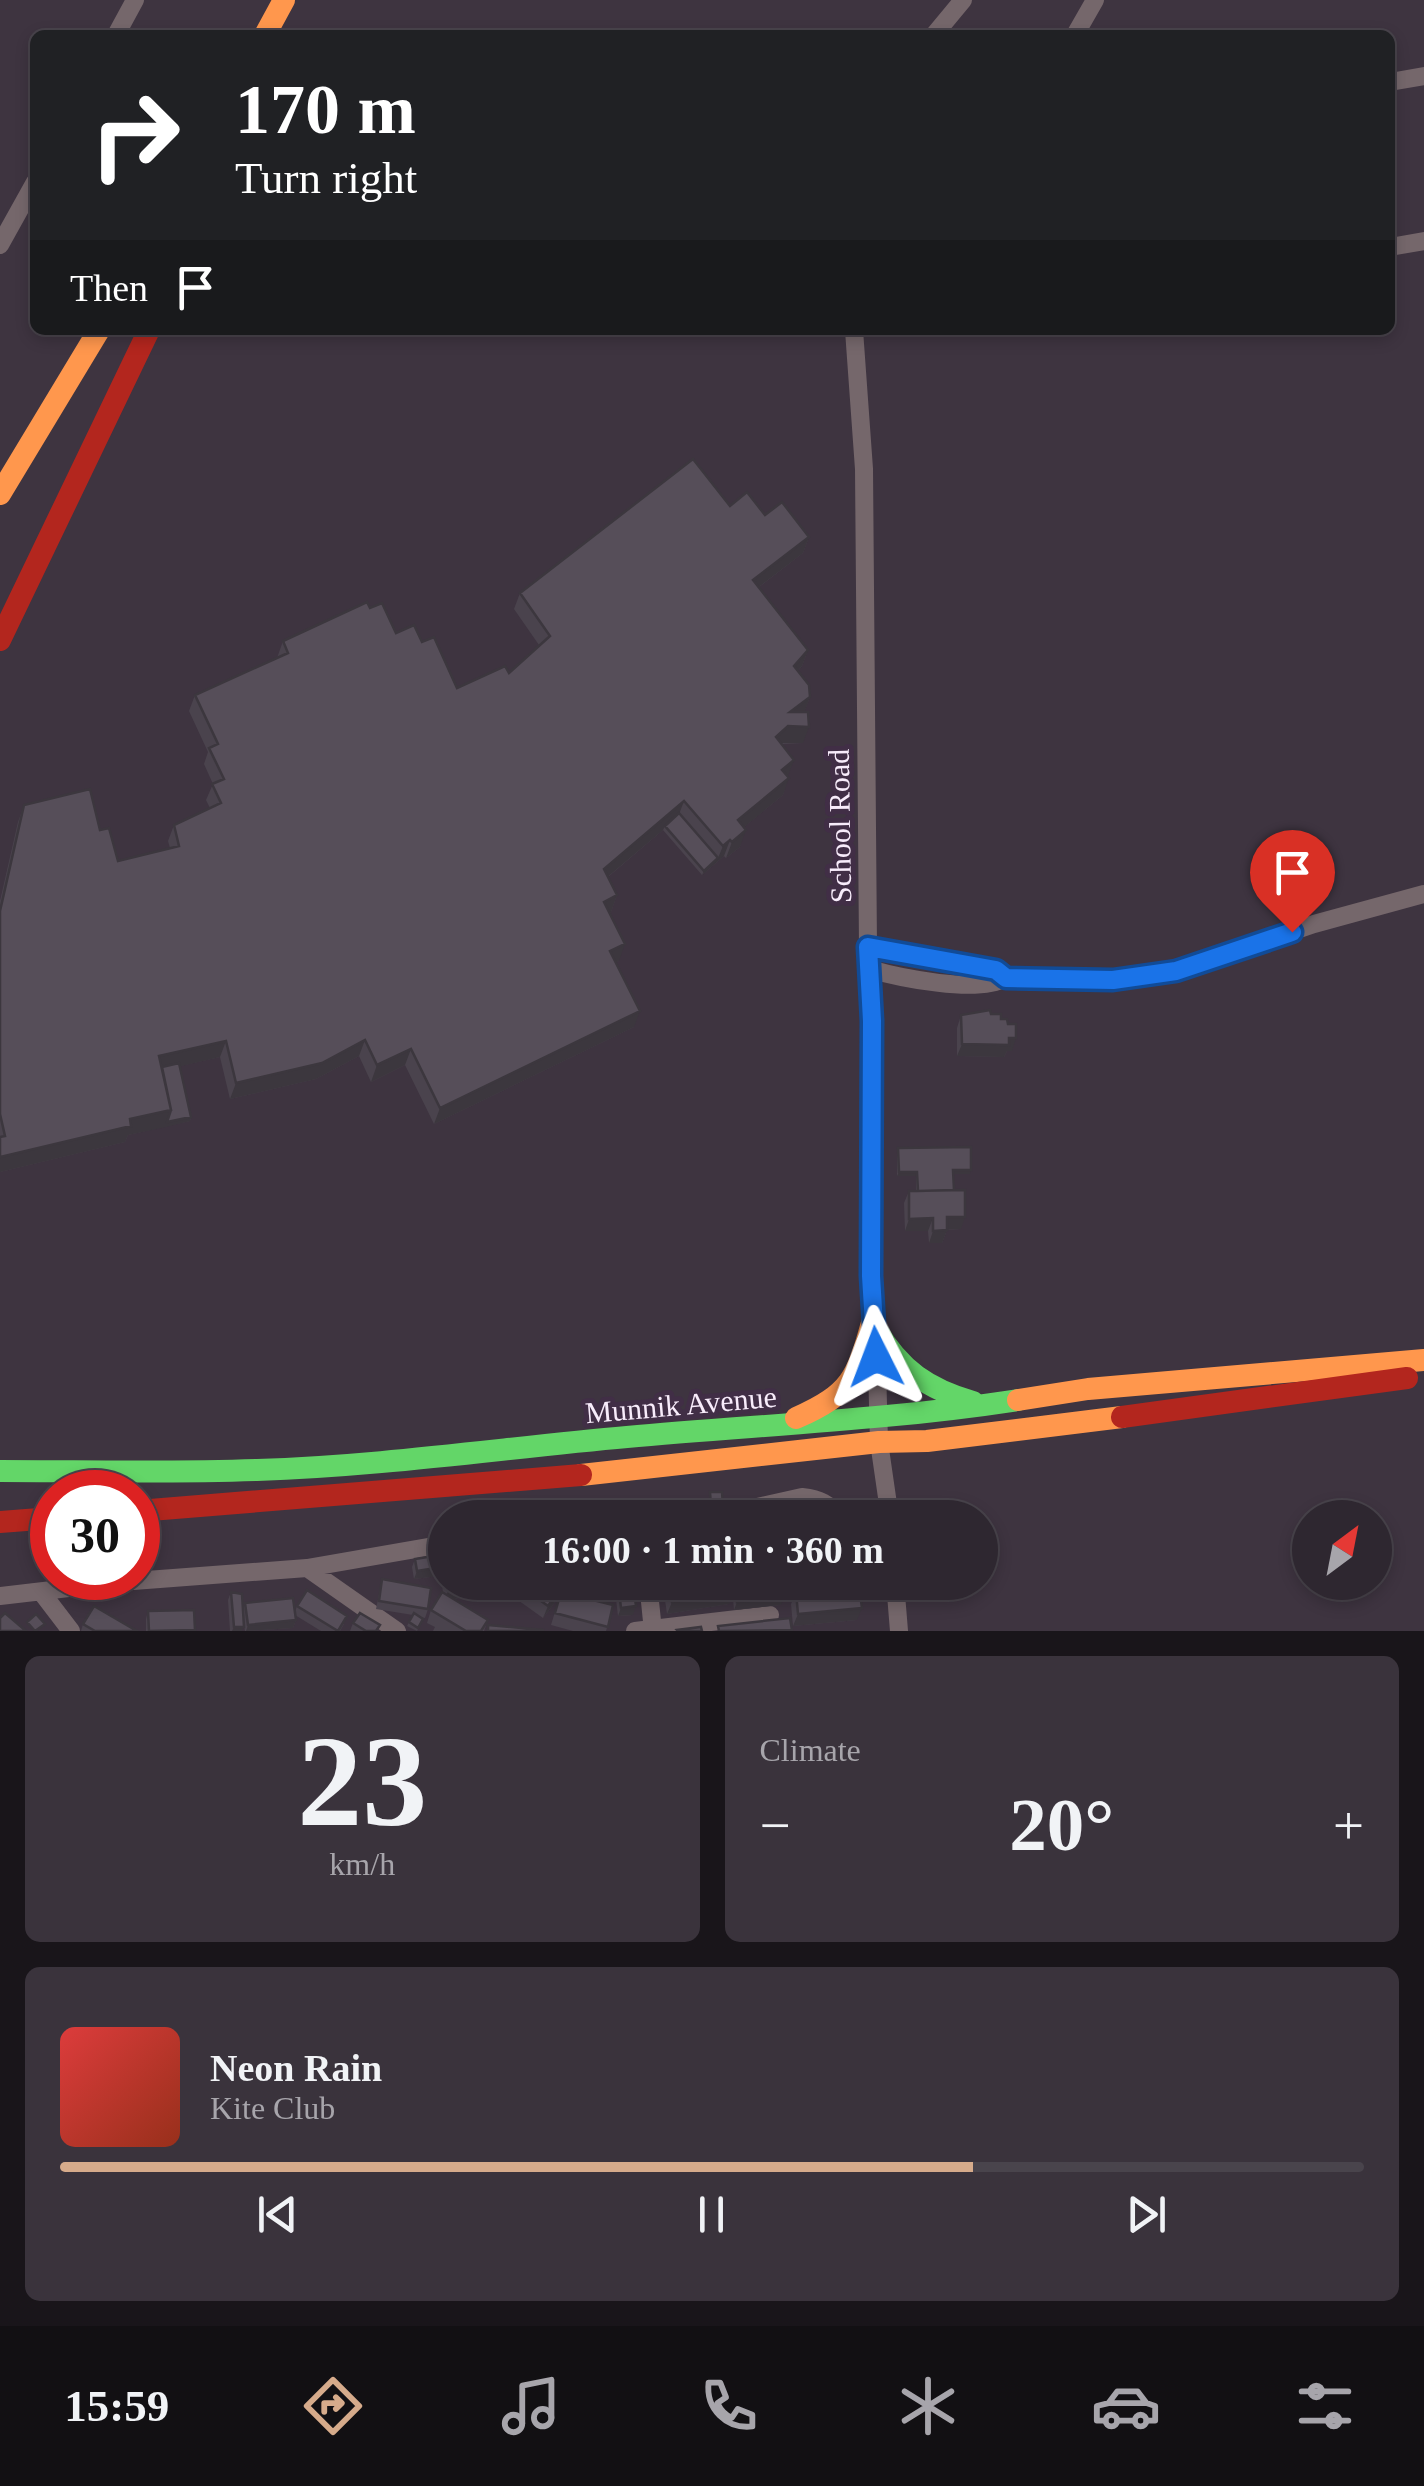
<!DOCTYPE html>
<html lang="en">
<head>
<meta charset="utf-8">
<style>
  body { margin:0; font-family:"Times New Roman",serif; background:#3a333c; color:#f1f3f6; height:100vh; display:flex; flex-direction:column; font-size:38px; white-space:nowrap }
  * { box-sizing:border-box; margin:0 }
  p { font-size:32px; color:#a7a5ab }
  .icon { flex:none; width:55px; height:55px; fill:none; stroke:currentColor; stroke-width:2; stroke-linecap:round; stroke-linejoin:round }
  .map { position:relative; height:1631px; overflow:hidden }
  .sheet { display:flex; flex-direction:column; gap:25px; padding:25px; background:#19151a; flex:1 }
  .sheet>* { flex:none }
  .banner { position:absolute; left:30px; top:30px; width:1365px; height:305px; border-radius:15px; box-shadow:0 5px 15px #0003,0 0 0 2px #49444c; background:#202124; color:#fff; overflow:hidden }
  .needle { width:65px; rotate:32deg }
  .controls { position:absolute; left:1292px; top:1500px; display:grid; gap:20px }
  .controls a { display:grid; place-items:center; width:100px; height:100px; border-radius:50%; background:#2e2730; box-shadow:0 5px 15px #0003,0 0 0 2px #49444c; font-size:50px }
  .speed { position:absolute; left:30px; top:1470px; display:flex; gap:20px; font-size:50px; font-weight:700; text-align:center }
  .speed>* { display:grid; place-content:center; width:130px; height:130px; border-radius:50%; background:#2e2730; box-shadow:0 5px 15px #0003,0 0 0 2px #49444c; line-height:1 }
  .speed .limit { border:15px solid #d22; background:#fff; color:#111 }
  .pin { position:absolute; display:grid; place-items:center; width:85px; height:85px; color:#fff; margin:-102px -42px; border-radius:50% 50% 50% 0; rotate:-45deg; box-shadow:0 0 10px #0007 }
  .pin .icon { rotate:45deg }
  .me { position:absolute; width:110px; margin:-55px; rotate:357deg; stroke-linejoin:round; filter:drop-shadow(0 0 8px #0008) }
  .turn { display:flex; align-items:center; gap:35px; height:210px; padding:0 40px; font-size:45px }
  .turn .icon { width:130px; height:130px; stroke-width:2.5 }
  .turn b { display:block; font-size:70px; line-height:85px }
  .then { display:flex; align-items:center; height:95px; padding:0 40px; background:#0003; gap:20px; font-size:38px }
  .big { font-size:75px; font-weight:700; line-height:1.1 }
  .sheet .widget { flex:1; display:flex; flex-direction:column; justify-content:center; gap:15px; min-width:0; padding:0 35px; border-radius:15px; background:#3a333c }
  .sheet .dial { align-items:center; gap:0 }
  .dial b { font-size:130px; line-height:1 }
  .song { display:flex; align-items:center; gap:30px }
  .cover { width:120px; height:120px; border-radius:15px; background:linear-gradient(135deg,hsl(0 70% 55%),hsl(10 70% 35%)) }
  .played { height:10px; border-radius:5px; background:linear-gradient(90deg,#d6ab8b 70%,#49444c 70%) }
  .keys { display:flex; justify-content:space-around; direction:ltr }
  .heat { display:flex; justify-content:space-between; align-items:center; font-size:55px; direction:ltr }
  .sheet .tiles { flex:1; display:grid; gap:25px; grid-template-columns:1fr 1fr }
  .widget:last-child { grid-column:span 2 }
  .trip { position:absolute; left:428px; top:1500px; width:570px; height:100px; border-radius:50px; background:#2e2730; box-shadow:0 5px 15px #0003,0 0 0 2px #49444c; font-weight:700; line-height:100px; text-align:center }
  .tab-bar { display:flex; height:160px; justify-content:space-around; align-items:center; background:#121013; color:#a7a5ab }
  .tab-bar .icon { width:70px; height:70px }
  .tab-bar .active { color:#d6ab8b }
  .tab-bar b { font-size:45px; color:#f1f3f6 }
  .map>svg:first-child { display:block }
</style>
</head>
<body>
<div class="map">
<svg width="1424" height="1631" viewBox="0 0 1424 1631">
  <rect width="100%" height="100%" fill="#3e3440"/>
  <g fill="none" stroke-linecap="round" stroke-linejoin="round">
    <path stroke="#75676b" stroke-width="18" d="M116,35L135,0
      M934,35L963,0
      M1075,35L1095,0
      M1390,82L1424,76
      M0,245L35,182
      M1390,247L1424,241
      M854,330L864,469L868,947L872,1021L871,1277L876,1329L879,1442L890,1518
      M868,947L996,970L1005,978
      M869,969C900,978 978,994 1005,978L1113,980L1175,971L1314,924L1424,894
      M709,1518L802,1497C819,1499 830,1503 839,1518
      M307,1568L397,1631
      M648,1582L653,1631
      M895,1582L899,1631
      M42,1593L71,1631
      M0,1596L120,1582L307,1568L445,1544
      M635,1631L770,1615"/>
    <path stroke="#63d668" stroke-width="22" d="M876,1329C900,1370 928,1389 973,1402
      M0,1471C86,1471 172,1473 257,1470C381,1466 504,1448 627,1437C758,1425 888,1420 1018,1400"/>
    <path stroke="#ff974d" stroke-width="22" d="M265,35L284,0
      M0,494L99,330
      M1018,1400L1088,1389L1424,1360
      M796,1418C855,1392 857,1375 874,1316
      M581,1475L879,1442L927,1441L1122,1417"/>
    <path stroke="#b3261e" stroke-width="22" d="M0,640L149,330
      M1122,1417L1407,1378
      M138,1511L581,1475
      M0,1522L52,1518"/>
  </g>
  <path fill="#4a434d" d="M730,506L765,515L809,537L803,553L759,587L808,650L802,666L798,671L810,697L804,712L803,743L781,744L788,777L783,795L744,827L740,847L726,858L724,856L702,875L663,830L608,877L617,895L611,912L609,913L619,961L616,962L634,1027L434,1124L405,1065L371,1082L359,1056L316,1079L230,1099L220,1057L180,1066L191,1117L190,1121L128,1135L125,1142L0,1172V901L18,822L24,805L100,830L118,861L170,848L168,841L174,825L210,808L206,800L213,784L204,764L208,752L189,711L195,695L277,658L283,641L370,608L396,633L422,642L457,688L509,673L539,645L514,609L520,593Z
    M991,1014L1001,1019L1012,1051H1007L1004,1057L957,1056V1028L961,1015Z
    M898,1148L970,1174H954V1190L961,1229L947,1230L942,1243H929L928,1231H905L904,1203L909,1191H916V1176H897V1153Z
    M415,1559L442,1567L439,1576L414,1579L412,1567Z
    M445,1565V1582H552L556,1601L543,1618L501,1588L499,1592L453,1599L488,1620L484,1631H433L435,1627L427,1623L431,1610L443,1593L441,1576Z
    M382,1579L428,1609L425,1618L419,1617L423,1619L417,1631L407,1626L413,1615L376,1609Z
    M565,1582H633V1615L618,1616L615,1591L617,1586L567,1593Z
    M667,1582H731L729,1604L667,1614L664,1593Z
    M736,1591L781,1605L734,1610L733,1599Z
    M231,1592L243,1610L245,1603L295,1612L297,1606L344,1624L340,1631H321L295,1615L296,1620L293,1628L245,1631L243,1620L242,1631H230L228,1600Z
    M561,1592L613,1605L606,1631H573L551,1625Z
    M796,1592L857,1620L793,1626L791,1604Z
    M194,1610V1631H146V1619L148,1611Z
    M353,1623L380,1625L378,1631H350Z
    M83,1624L137,1631H81Z"/>
  <path fill="#3c373e" d="M809,537L803,553L747,596L753,580Z
    M808,650L802,666L788,682L794,666Z
    M810,697L804,713L790,712Z
    M788,726L809,727L803,743H782L770,754L776,737Z
    M794,760L788,776L782,770Z
    M789,778L783,795L732,837L738,820Z
    M684,801L678,817L665,826L663,830L598,885L604,869Z
    M746,830L740,847L726,858L732,842Z
    M730,840L724,856L702,875L704,871L718,858L723,846Z
    M617,895L611,912L598,918L604,902Z
    M625,944L619,961L605,968L610,951Z
    M640,1011L634,1027L434,1124L440,1108Z
    M1009,1038H1016L1012,1051H1007L1004,1057L957,1056L962,1044Z
    M365,1040L359,1056L316,1079L230,1099L236,1083Z
    M226,1041L220,1057L156,1072L159,1056Z
    M411,1049L405,1065L371,1082L377,1065Z
    M171,1110L166,1127L128,1135L125,1142L0,1172V1157L130,1119Z
    M191,1117L190,1121L166,1127L167,1122Z
    M953,1170H971L970,1174H952Z
    M899,1172H917L916,1176H897Z
    M947,1217H965L961,1229L942,1230Z
    M933,1218L928,1231H905L909,1219Z
    M947,1230L942,1243H929L933,1231Z
    M711,1506H723L722,1510L709,1511Z
    M442,1567L439,1576L414,1579L417,1571Z
    M488,1582H503L499,1592L445,1600L449,1588Z
    M570,1582H623L622,1585L567,1593Z
    M560,1589L556,1601L543,1618L548,1606Z
    M733,1592L729,1604L667,1614L672,1602Z
    M784,1597L781,1605L734,1610L737,1602Z
    M636,1606L633,1615L618,1616L621,1608Z
    M862,1608L857,1620L793,1626L798,1614Z
    M296,1620L293,1628L246,1631L248,1625Z
    M234,1627H244L242,1631H232Z"/>
  <path fill="#564e59" stroke="#3c373e" stroke-width="2.5" d="M693,459L730,506L747,492L765,515L782,502L809,537L753,580L808,650L794,666L809,685L810,697L790,712H808L809,727L788,726L776,737L794,760L782,770L789,778L738,820L746,830L732,842L730,840L723,846L684,801L604,869L617,895L604,902L625,944L610,951L640,1011L440,1108L411,1049L377,1065L365,1040L322,1063L236,1083L226,1041L159,1056L171,1110L130,1119L131,1126L0,1157V1137L5,1136L0,1114V911L24,805L90,789L100,830L109,828L118,861L179,846L174,825L221,803L212,784L224,779L209,748L218,744L195,695L288,653L283,641L367,602L370,608L382,603L396,633L414,625L422,642L434,637L457,688L505,666L509,673L550,636L520,593Z
    M679,813L718,858L704,871L665,826Z
    M990,1010L991,1014H1001V1019H1007L1008,1024H1016V1038H1009V1045L962,1044L961,1015Z
    M179,1063L191,1117L167,1122L171,1110L162,1067Z
    M971,1147V1170H953L954,1190L918,1191L917,1172H899L898,1148Z
    M965,1190V1217H947V1230L933,1231V1218L909,1219V1191Z
    M710,1492H722L723,1506H711Z
    M440,1555L442,1567L417,1571L415,1559Z
    M382,1579L431,1588L428,1609L379,1601Z
    M448,1582H488L449,1588Z
    M515,1582H552L560,1589L548,1606Z
    M633,1582L636,1606L621,1608L618,1583Z
    M669,1582H731L733,1592L672,1602Z
    M783,1586L784,1597L737,1602L736,1591Z
    M859,1586L862,1608L798,1614L796,1592Z
    M307,1590L347,1616L338,1631L297,1606Z
    M231,1592L242,1594L244,1627H234Z
    M442,1592L488,1620L481,1631H466L431,1610Z
    M561,1592L613,1605L608,1627L555,1613Z
    M293,1598L296,1620L248,1625L245,1603Z
    M94,1606L137,1631H95L83,1624Z
    M194,1610L195,1630L149,1631L148,1611Z
    M5,1613L26,1631H0V1618Z
    M360,1613L380,1625L376,1631H366L353,1623Z
    M414,1613L423,1619L418,1628L409,1622Z
    M36,1614L45,1624L35,1631L27,1622Z
    M790,1618L792,1630L719,1631L718,1626Z
    M488,1625L543,1630V1631H488Z
    M701,1627L702,1631H678L677,1630Z"/>
  <g fill="none" stroke-linecap="round" stroke-linejoin="round">
    <g stroke="#114b97" stroke-width="25">
      <path id="route" d="M876,1357L871,1276L872,1021L868,947L996,970L1006,978L1113,980L1176,971L1292,932"/>
    </g>
    <use href="#route" stroke="#1a73e8" stroke-width="18"/>
  </g>
  <g text-anchor="middle" stroke-width="10" stroke-linejoin="round" paint-order="stroke">
    <g font-size="30" fill="#f8ecfb" stroke="#412e46">
      <text transform="translate(840 826) rotate(-91)" y="10">School Road</text>
      <text transform="translate(681 1405) rotate(-5)" y="10">Munnik Avenue</text>
    </g>
  </g>
</svg>
<div class="controls">
<a><svg class="needle" viewBox="-14 -14 28 28"><path d="M0-13l5 13h-10z" fill="#e53935"/><path d="M0 13l5-13h-10z" fill="#a7a5ab"/></svg></a>
</div>
<div class="speed"><div class="limit">30</div></div>
<div class="pin" style="left:1292px;top:932px;background:#d93025"><svg class="icon" aria-label="arrive" viewBox="0 0 24 24"><path d="M6 21V4h12l-3 4 3 4H6"/></svg></div>
<svg class="me" style="left:876px;top:1357px" viewBox="-20 -20 40 40"><path d="M0-17L14 15 0 8-14 15z" fill="#1a73e8" stroke="#fff" stroke-width="4"/></svg>
<div class="trip">16:00 · 1 min · 360 m</div>
<div class="banner">
<div class="turn"><svg class="icon" aria-label="right" viewBox="0 0 24 24"><path d="M7 20v-9h11M14 6l5 5-5 5"/></svg><div><b>170 m</b>Turn right</div></div>
<div class="then">Then<svg class="icon" aria-label="arrive" viewBox="0 0 24 24"><path d="M6 21V4h12l-3 4 3 4H6"/></svg></div>
</div>
</div>
<section class="sheet">
<div class="tiles">
<div class="widget dial"><b>23</b><p>km/h</p></div>
<div class="widget"><p>Climate</p>
<div class="heat"><a>−</a><b class="big">20°</b><a>+</a></div>
</div>
<div class="widget">
<div class="song"><i class="cover"></i><div><b>Neon Rain</b><p>Kite Club</p></div></div>
<div class="played"></div>
<div class="keys"><svg class="icon" aria-label="previous" viewBox="0 0 24 24"><path d="M18 5L8 12l10 7zM5 5v14"/></svg><svg class="icon" aria-label="pause" viewBox="0 0 24 24"><path d="M8 5v14M16 5v14"/></svg><svg class="icon" aria-label="next" viewBox="0 0 24 24"><path d="M6 5l10 7-10 7zM19 5v14"/></svg></div>
</div>
</div>
</section>
<nav class="tab-bar">
<b>15:59</b>
<svg class="icon active" aria-label="directions" viewBox="0 0 24 24"><path d="M12 3l9 9-9 9-9-9zM9 14v-3h6M13 9l2 2-2 2"/></svg>
<svg class="icon" aria-label="music" viewBox="0 0 24 24"><path d="M9 18V5l10-2v13"/><circle cx="6" cy="18" r="3"/><circle cx="16" cy="16" r="3"/></svg>
<svg class="icon" aria-label="phone" viewBox="0 0 24 24"><path d="M5 4h4l2 5-3 2q2 4 5 5l2-3 5 2v4C11 20 4 13 5 4z"/></svg>
<svg class="icon" aria-label="climate" viewBox="0 0 24 24"><path d="M12 3v18M4 7l16 10M4 17L20 7"/></svg>
<svg class="icon" aria-label="car" viewBox="0 0 24 24"><path d="M5 17H2v-5l4-1 3-4h7l3 4 3 1v5h-3M9 17h6M6 11h13"/><circle cx="7" cy="17" r="2"/><circle cx="17" cy="17" r="2"/></svg>
<svg class="icon" aria-label="filters" viewBox="0 0 24 24"><path d="M4 7h16M4 17h16"/><circle cx="9" cy="7" r="2"/><circle cx="15" cy="17" r="2"/></svg>
</nav>
</body>
</html>
